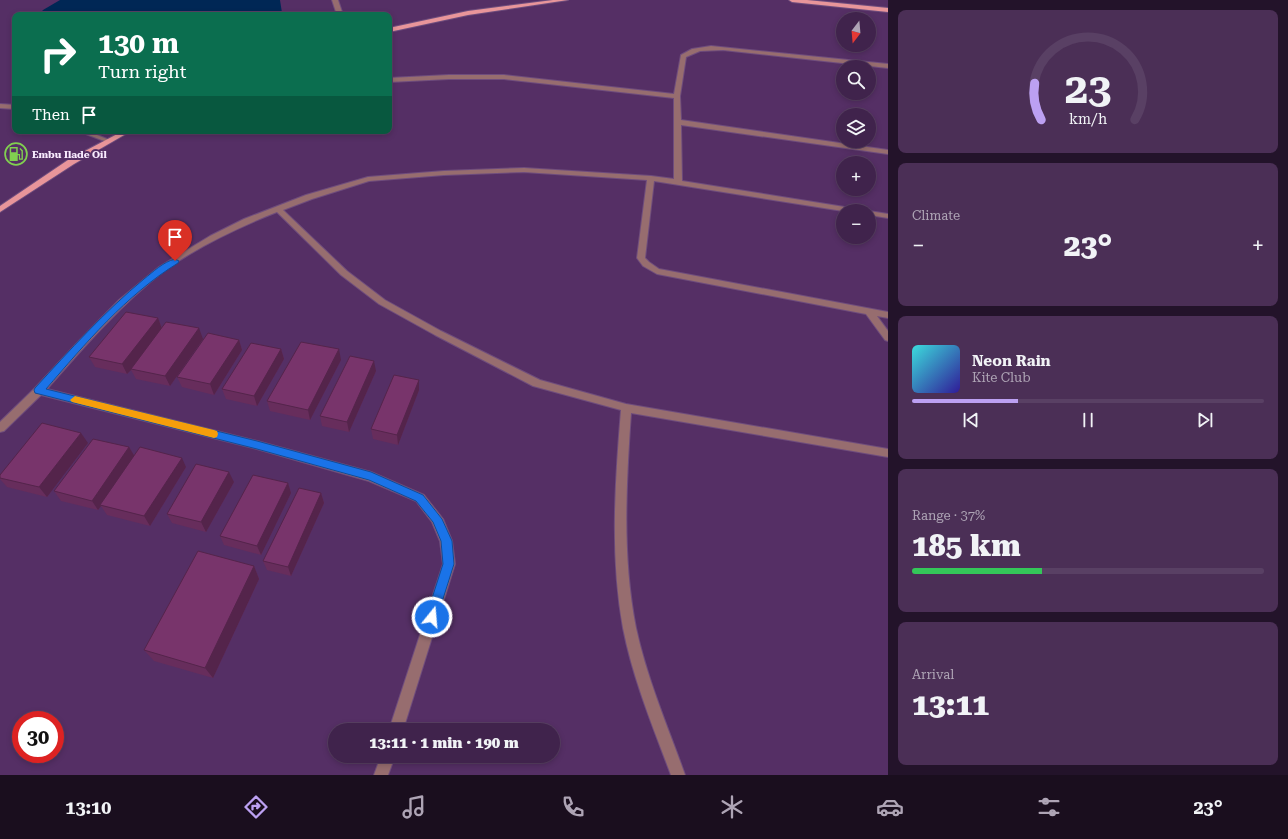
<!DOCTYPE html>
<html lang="en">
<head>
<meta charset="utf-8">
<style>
  body { margin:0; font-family:"Roboto Serif",serif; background:#4b2f56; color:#f1f3f6; height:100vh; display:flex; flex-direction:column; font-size:15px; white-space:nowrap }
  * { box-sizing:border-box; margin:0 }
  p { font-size:13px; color:#aea4b5 }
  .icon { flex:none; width:22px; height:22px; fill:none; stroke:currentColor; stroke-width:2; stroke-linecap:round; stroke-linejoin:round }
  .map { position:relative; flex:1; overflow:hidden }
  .side { display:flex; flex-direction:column; gap:10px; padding:10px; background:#23132a; width:400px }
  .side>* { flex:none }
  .top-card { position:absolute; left:12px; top:12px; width:380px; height:122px; border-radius:8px; box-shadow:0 2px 6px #0003,0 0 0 1px #594064; background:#0b6e4f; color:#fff; overflow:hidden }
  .needle { width:26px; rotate:196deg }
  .tools { position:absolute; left:836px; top:12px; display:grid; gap:8px }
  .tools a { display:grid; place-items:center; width:40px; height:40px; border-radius:50%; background:#40234c; box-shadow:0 2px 6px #0003,0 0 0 1px #594064; font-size:20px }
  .speed { position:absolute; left:12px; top:711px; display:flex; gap:8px; font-size:20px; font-weight:700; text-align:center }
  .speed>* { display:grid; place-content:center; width:52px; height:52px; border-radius:50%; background:#40234c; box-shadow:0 2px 6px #0003,0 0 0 1px #594064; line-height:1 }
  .speed .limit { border:6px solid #d22; background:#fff; color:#111 }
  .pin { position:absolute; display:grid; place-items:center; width:34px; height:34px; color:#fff; margin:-41px -17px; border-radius:50% 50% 50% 0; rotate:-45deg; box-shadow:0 0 4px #0007 }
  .pin .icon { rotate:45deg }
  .me { position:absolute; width:44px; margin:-22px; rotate:17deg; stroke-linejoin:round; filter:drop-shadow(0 0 3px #0008) }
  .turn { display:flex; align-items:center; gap:14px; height:84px; padding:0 20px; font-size:18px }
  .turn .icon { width:52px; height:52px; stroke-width:2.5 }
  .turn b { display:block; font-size:28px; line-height:34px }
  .then { display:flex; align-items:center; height:38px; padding:0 20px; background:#0003; gap:8px; font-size:15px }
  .big { font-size:30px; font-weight:800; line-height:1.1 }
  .side .card { flex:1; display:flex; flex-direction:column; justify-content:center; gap:6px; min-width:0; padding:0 14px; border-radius:8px; background:#4b2f56 }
  .side .dial { align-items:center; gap:0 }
  .dial svg { height:104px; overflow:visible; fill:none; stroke:#594064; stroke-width:7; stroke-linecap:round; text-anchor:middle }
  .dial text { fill:#f1f3f6; stroke:none }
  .song { display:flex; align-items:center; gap:12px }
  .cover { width:48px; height:48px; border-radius:6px; background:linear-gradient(135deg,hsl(180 70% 55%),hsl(250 70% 35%)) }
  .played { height:4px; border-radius:2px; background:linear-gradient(90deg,#bca0f2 30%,#594064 30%) }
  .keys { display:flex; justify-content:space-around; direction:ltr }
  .heat { display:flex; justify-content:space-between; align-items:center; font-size:22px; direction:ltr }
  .charge { height:6px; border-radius:3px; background:linear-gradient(90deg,#34c759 37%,#594064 0) }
  .trip { position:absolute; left:328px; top:723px; width:232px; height:40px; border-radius:20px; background:#40234c; box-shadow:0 2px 6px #0003,0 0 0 1px #594064; font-weight:800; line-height:40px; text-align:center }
  .tabs { display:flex; height:64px; justify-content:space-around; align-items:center; background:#1a0e1e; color:#aea4b5 }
  .tabs .icon { width:28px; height:28px }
  .tabs .on { color:#bca0f2 }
  .tabs b { font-size:18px; color:#f1f3f6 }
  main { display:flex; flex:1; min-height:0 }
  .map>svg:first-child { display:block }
</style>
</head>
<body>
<main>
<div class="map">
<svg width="888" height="775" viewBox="0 0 888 775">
  <rect width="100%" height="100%" fill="#552f65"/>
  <path fill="#002755" d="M60,0H280L282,13L281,15H39L43,10Z"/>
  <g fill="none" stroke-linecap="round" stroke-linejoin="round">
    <g stroke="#6f4d7d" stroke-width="2">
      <path id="minor" d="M332,0H338L343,15H337Z
        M711,46L888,64V68L723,50L700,51L686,57L680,96L681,120L888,150V154L681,125L682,181L857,209L861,211H843L654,181L645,258L649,262L659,269L888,312V318L877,316L888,331V341L885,340L866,314L657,274L643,266L637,258L647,180L524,172L444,175L369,181L312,199L283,210L347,271L385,300L441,331L540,380L626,404L888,449V457L631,413C626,485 622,557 636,628C647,679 668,727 685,775H671C653,727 633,679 623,628C610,556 615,483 621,410L533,386L435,335L379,304L341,275L277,212C239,227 197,247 164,271C120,305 83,348 47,389L257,441L371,472L424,495L443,519L452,541L455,564L403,730H389L443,564L440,541L432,522L416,501L369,481L257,449L41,395L4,431L0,432V422L35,388L78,342L119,300L159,267L210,236L244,219L306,195L368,177L444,171L524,168L651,176L674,179V98L504,79H449L389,82V78L449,75H504L674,94L681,55L692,49Z
        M0,104L15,105V109L0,108Z
        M78,131H87L112,141L107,142Z
        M868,211H869L888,214V218L869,215V211Z
        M381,756H395L388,775H374Z"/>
    </g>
    <g stroke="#6f4d7d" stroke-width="2">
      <path id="major" d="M553,0H568L468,15L389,32V28L468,11Z
        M789,0H807L888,8V12L792,2Z
        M123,131H131L74,164L0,212V206L68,160Z"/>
    </g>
    <use href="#minor" fill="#976d6f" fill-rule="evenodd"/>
    <use href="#major" fill="#e8959a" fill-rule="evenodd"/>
  </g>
  <path fill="#672d5c" d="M158,318L162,328L203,339L170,386L136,379L131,370L127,374L95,367L89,357Z
    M239,340L242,350L214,395L182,387L177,377Z
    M281,349L284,359L257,406L226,399L222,389Z
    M341,360L310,420L270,411L267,401Z
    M376,371L349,432L322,426L320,416Z
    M419,380V390L398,445L373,439L371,429Z
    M88,443L47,497L7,487L0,479V475Z
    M129,447L134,456L186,467L150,526L107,515L101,506L98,510L61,501L54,491Z
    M234,482L206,532L172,523L167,514Z
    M288,483L291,493L261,555L224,545L220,536Z
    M321,493L324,503L291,576L267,570L263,561Z
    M254,566L259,579L213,678L154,661L144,650Z"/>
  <path fill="#54244b" d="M158,318L162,329L131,369V370L127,374L122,364Z
    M199,328L203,339L170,386L165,376Z
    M239,340L242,350L214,395L210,384Z
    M281,349L284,359L257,406L254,396Z
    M339,349L341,360L310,420L308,410Z
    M374,361L376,371L349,432L347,422Z
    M419,380V390L398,445L397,435Z
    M81,433L88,443L47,497L39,487Z
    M129,447L135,457L100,505L101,506L98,510L92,501Z
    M182,458L186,467L150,526L144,516Z
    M229,472L234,482L206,532L201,522Z
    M288,483L291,493L261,555L257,546Z
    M321,493L324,503L291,576L288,567Z
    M254,566L259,579L213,678L205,668Z"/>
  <path fill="#78346b" stroke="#54244b" d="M126,312L158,318L122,364L89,357Z
    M166,322L199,328L165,376L131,369Z
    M208,333L239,340L210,384L177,377Z
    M301,342L339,349L308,410L267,401Z
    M251,343L281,349L254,396L222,389Z
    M350,356L374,361L347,422L320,416Z
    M394,375L419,380L397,435L371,429Z
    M42,423L81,433L39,487L0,478V475Z
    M93,439L129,447L92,501L54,491Z
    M140,447L182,458L144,516L100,505Z
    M196,464L229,472L201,522L167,514Z
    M253,475L288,483L257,546L220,536Z
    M299,488L321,493L288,567L263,561Z
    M198,551L254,566L205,668L144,650Z"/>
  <path fill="#1a73e8" stroke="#114b97" d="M175,259L179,261L178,263C126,295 85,344 46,389L257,441L371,472L423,495L442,519L452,541L454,564L436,621L432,622L428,621L426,617L443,564L441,541L433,522L416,501L369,480L257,449L35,393L34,390L35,388C70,350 104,312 144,279C153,272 163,262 175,259Z"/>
  <path fill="#f59e0b" d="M75,396L214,430L217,431L218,434L217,437L214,438L72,402L70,400Z"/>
  <defs>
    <g id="fuel-ring" transform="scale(1.15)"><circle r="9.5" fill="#552f65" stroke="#81d050" stroke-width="1.5"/><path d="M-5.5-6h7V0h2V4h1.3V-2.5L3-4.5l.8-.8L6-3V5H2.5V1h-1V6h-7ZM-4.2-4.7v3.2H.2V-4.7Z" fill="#81d050"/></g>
  </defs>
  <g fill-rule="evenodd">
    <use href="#fuel-ring" x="16" y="154"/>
  </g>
  <g text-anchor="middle" stroke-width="4" stroke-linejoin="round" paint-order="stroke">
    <g font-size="10" font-weight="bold" fill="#f8ebfe" stroke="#552f65" text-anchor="start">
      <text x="32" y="158">Embu Ilade Oil</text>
    </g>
  </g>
</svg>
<div class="tools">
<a><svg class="needle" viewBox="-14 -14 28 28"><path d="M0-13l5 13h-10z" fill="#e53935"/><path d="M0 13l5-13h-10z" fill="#aea4b5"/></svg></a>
<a><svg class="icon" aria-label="search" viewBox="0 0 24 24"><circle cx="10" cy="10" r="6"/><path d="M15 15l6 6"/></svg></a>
<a><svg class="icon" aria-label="layers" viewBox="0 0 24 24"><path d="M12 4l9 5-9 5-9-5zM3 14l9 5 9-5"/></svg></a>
<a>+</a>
<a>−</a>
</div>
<div class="speed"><div class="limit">30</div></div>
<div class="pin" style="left:175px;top:261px;background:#d93025"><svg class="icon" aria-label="arrive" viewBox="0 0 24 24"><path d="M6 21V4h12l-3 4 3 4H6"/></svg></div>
<svg class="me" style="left:432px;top:617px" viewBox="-20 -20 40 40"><circle r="17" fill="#1a73e8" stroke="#fff" stroke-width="3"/><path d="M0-11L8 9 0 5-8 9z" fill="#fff"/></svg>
<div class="trip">13:11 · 1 min · 190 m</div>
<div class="top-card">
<div class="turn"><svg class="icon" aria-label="right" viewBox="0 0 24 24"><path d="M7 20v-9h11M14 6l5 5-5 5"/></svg><div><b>130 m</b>Turn right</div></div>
<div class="then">Then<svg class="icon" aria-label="arrive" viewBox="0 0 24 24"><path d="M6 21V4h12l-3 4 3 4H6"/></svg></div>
</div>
</div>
<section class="side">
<div class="card dial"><svg viewBox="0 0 100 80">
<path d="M14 69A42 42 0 1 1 86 69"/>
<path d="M14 69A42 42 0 0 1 9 41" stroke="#bca0f2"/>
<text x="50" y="56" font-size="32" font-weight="700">23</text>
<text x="50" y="72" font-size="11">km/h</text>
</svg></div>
<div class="card"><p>Climate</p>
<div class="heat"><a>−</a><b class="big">23°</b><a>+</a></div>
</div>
<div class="card">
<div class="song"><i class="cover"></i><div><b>Neon Rain</b><p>Kite Club</p></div></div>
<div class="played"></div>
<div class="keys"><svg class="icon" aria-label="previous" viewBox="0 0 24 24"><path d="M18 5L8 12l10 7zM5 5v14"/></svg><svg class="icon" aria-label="pause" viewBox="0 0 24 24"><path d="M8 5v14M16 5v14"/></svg><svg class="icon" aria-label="next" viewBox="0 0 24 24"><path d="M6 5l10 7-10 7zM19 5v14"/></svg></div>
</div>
<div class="card"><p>Range · 37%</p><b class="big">185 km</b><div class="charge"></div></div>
<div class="card"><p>Arrival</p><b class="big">13:11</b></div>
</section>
</main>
<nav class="tabs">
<b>13:10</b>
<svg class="icon on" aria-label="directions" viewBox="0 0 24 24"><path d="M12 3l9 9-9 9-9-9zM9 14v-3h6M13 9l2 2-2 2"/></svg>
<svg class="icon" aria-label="music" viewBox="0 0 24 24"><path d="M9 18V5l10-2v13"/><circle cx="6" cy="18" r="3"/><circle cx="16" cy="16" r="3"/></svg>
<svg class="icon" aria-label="phone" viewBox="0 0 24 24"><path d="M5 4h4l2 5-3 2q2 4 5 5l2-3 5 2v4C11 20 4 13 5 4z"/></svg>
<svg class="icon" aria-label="climate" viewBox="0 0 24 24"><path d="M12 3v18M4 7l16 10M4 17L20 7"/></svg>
<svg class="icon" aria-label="car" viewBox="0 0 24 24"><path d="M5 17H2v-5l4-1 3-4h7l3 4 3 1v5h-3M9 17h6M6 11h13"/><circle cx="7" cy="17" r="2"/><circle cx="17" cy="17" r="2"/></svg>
<svg class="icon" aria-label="filters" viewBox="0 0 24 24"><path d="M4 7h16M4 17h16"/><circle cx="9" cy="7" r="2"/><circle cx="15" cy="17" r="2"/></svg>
<b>23°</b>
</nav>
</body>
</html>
